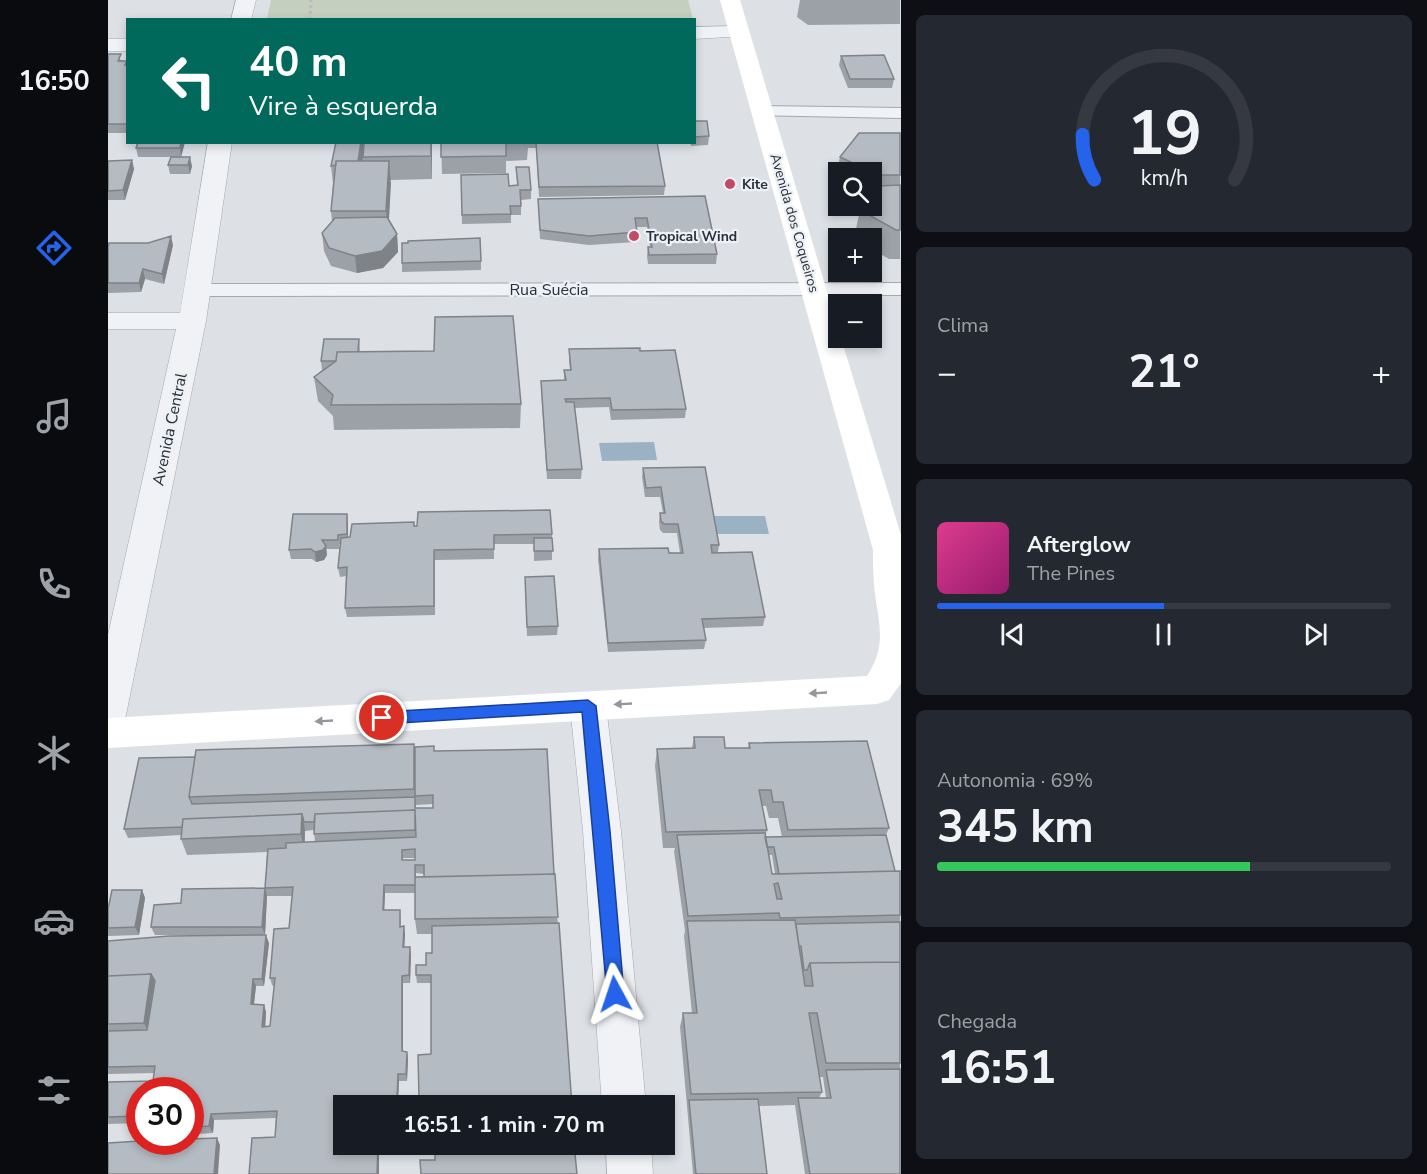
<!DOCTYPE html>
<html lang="pt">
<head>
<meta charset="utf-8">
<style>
  body { margin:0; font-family:"Nunito Sans",sans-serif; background:#242831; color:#f1f3f6; height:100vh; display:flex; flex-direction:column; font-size:22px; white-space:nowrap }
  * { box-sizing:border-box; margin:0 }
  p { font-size:20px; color:#9ea1a6 }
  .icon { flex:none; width:33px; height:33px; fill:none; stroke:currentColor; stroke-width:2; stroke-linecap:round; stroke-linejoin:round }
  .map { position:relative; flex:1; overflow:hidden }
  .panel { display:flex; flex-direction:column; gap:15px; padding:15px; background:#0d0f14; width:526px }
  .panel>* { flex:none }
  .banner { position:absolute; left:18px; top:18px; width:570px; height:126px; border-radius:0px; box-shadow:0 3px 9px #0003; background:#00695c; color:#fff; overflow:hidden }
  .controls { position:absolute; left:720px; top:162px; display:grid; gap:12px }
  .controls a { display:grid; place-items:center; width:54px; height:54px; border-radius:0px; background:#171b24; box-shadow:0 3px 9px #0003; font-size:30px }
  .speed { position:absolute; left:18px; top:1077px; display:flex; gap:12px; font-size:30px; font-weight:700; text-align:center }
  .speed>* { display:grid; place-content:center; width:78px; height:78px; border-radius:50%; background:#171b24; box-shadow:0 3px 9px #0003; line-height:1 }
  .speed .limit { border:9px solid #d22; background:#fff; color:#111 }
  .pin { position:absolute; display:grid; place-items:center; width:51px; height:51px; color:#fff; margin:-26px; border:3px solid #fff; border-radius:50%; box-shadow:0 2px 6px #0007 }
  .me { position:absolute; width:66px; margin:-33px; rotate:355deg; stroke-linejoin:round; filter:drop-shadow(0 0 4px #0008) }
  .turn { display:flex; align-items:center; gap:21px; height:126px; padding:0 24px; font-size:27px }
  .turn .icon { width:78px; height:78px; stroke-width:2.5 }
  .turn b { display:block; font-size:42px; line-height:51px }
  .big { font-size:45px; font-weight:700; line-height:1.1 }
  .panel .tile { flex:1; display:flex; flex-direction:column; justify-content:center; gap:9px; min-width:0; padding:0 21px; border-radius:9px; background:#242831 }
  .panel .dial { align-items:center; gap:0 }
  .dial svg { height:156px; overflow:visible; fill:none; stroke:#363941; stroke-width:7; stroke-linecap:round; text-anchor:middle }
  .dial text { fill:#f1f3f6; stroke:none }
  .song { display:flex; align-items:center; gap:18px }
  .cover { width:72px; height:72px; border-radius:9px; background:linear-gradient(135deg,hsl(330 70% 55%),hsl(320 70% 35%)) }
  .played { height:6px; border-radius:3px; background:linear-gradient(90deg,#2563eb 50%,#363941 50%) }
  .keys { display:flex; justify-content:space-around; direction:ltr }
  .heat { display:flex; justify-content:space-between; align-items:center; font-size:33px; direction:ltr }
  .charge { height:9px; border-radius:4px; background:linear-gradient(90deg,#34c759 69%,#363941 0) }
  .trip { position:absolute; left:225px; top:1095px; width:342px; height:60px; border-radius:0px; background:#171b24; box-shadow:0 3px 9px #0003; font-weight:700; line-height:60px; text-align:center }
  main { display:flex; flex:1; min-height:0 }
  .menu { display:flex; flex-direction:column; width:108px; justify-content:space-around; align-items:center; background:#090b0e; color:#9ea1a6 }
  .menu .icon { width:42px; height:42px }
  .menu .active { color:#2563eb }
  .menu b { font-size:27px; color:#f1f3f6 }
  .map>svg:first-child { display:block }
</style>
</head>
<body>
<main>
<nav class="menu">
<b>16:50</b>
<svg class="icon active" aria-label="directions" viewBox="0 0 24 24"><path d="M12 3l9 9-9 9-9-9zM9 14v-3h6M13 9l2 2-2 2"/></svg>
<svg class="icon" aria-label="music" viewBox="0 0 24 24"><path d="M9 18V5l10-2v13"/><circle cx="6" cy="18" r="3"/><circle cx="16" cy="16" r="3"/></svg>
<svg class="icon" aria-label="phone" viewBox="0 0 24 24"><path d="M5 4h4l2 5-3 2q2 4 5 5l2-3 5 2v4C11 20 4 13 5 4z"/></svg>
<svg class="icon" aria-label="climate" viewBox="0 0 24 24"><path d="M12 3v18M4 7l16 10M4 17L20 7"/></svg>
<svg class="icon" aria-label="car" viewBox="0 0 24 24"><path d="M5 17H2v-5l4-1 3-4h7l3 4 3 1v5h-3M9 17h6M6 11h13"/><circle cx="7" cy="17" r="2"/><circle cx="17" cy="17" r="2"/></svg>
<svg class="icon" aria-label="filters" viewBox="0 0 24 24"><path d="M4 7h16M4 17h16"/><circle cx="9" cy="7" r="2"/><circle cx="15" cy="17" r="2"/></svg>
</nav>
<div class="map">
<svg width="793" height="1174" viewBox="0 0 793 1174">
  <rect width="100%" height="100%" fill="#dde1e6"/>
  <path fill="#c4cfbf" d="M163,0H580L585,19H159Z"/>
  <path fill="#9bb1c4" d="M546,442L549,460L494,461L491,443Z
    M603,516H657L661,534H606Z"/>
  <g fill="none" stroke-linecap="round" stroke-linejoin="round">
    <g stroke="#a3a8af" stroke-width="2">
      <path id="service" d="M653,106L793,108V118L647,115L645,111L647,107Z
        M793,283V295L90,296L80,290L90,284Z"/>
    </g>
    <g stroke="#a3a8af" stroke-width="1">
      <path id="minor" d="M128,0H148L143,20H123Z
        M630,26L637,28L640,32L637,36L586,39V27Z
        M0,39H20V51H0Z
        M100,142H124L98,321L18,715L13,725L0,730V635L68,329H0V313H72Z
        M480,692L493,696L498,706L513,831L538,1106H494L475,831L462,706L467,696Z
        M498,1144H543L545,1174H499Z"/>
    </g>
    <path stroke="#b8bcc1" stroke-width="3" stroke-dasharray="3 3" stroke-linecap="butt" d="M202,20L203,0"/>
    <use href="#service" fill="#f0f2f5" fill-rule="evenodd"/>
    <use href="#minor" fill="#f0f2f5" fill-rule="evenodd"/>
    <path fill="#fff" fill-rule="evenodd" d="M612,0H632L730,328V338H733L793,535V683L781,700L769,704L0,748V718L759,676C781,643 769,620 766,584C765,573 765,561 765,550Z"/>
  </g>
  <path fill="#9ca1a7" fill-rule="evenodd" d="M692,0H792V24L700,25L689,17Z
    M0,54L20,63V133H0Z
    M733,56L786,79L784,88H740L731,65Z
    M586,121L601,136L600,145L583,146L582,142H586Z
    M792,133V259H781L764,249V238H746L752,210L764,206V172H730V187L726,185L732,157Z
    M30,142H77L73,157H30L28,148Z
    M256,142H324V179L282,180L281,221L289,234L290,252L275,268L249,273L223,266L216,251L214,233L224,222L223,211L225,183L223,166L256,149Z
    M333,142H549L557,186L556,195L431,197L428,148H420L419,160L398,161V173L334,174Z
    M63,157L84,166L82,174H62L60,165Z
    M24,160L26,169L17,200H0V161Z
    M408,167L423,190V199L413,200V215H403V223L354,224L353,175L401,186L409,185Z
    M597,196L609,254L608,264H540L539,256L540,247H542L539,227H528L529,232L528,242L481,245L432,239L430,199Z
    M65,245L56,284L37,279L33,292L0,293V247Z
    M373,261V270L294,272V263Z
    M251,339L252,352L413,404L412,428L226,430L225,416L210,401L206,377L214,370L213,361Z
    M461,349L532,351L578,409L577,418L503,420L501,407L467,408L474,469L473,479H439L433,390V381L456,380V370H462L461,359Z
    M535,468L611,545L610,552L657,617L655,626L596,628L598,640L596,649L500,652L490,559L491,549L572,553L569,533H555L552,530L551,522L552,513H555L552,497H537L534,477Z
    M240,523V537L306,526L444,534V560L426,561V544H386V559L327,560V615L239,617L237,608L238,576L232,577L230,568L232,544H231V549H218L219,555L216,560L208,562L204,559H183L181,550Z
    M417,577L450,626L449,635L419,636Z
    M586,737L617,748H640L641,743L781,828L778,835L787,871L792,872V1174H697L687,1105L651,1106L659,1174H585L572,1027L575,1013H584L576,936L577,931L566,851L567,848H555L547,766L549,749L584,748ZM654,806H658L661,818H670L674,837H657L659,830ZM661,855H664L667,874H664ZM711,1077H715L718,1098H711L714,1092Z
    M307,750L326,751L446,874L464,1106H236L167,1137L168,1118L106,1120L105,1133L89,1134V1137H82V1090H32V1123L0,1124V1082L45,1081L46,1073L0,1074V941L161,943L156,986H148L146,1004L156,1005L158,1012L157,1026H162L166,986L164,985L162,978L181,928L184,896H159L157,935H47L43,927L73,903L157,888L159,852L79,855L73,839V835L20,838L16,829L87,757ZM325,804V808H308V805ZM206,830L207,842H197V831ZM295,858H307V860H295ZM308,873L316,874V877H308ZM277,893H307V919L309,934H324V953L318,965L308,975L309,983H323V1054L311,1098H290L291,1081H299L300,1059L299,1052L295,1051V983H302L303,955L296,947L297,934L293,927L292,910H276Z
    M34,890L37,898L31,935L0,936V909Z"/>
  <path fill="#7f8388" d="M73,142H77L73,157L72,148Z
    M253,142H255L256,151L251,181L249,164Z
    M323,142L324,156V179L323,156Z
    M82,157L84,166L82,174L80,165Z
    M24,160L26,169L17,200L15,190Z
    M281,161L283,184L280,235L278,211Z
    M289,234L290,252L275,268L249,273L247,256Z
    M63,236L65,245L56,284L54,274Z
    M35,269L37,279L33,292L31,283Z
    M239,514L240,523V544L239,534Z
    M218,546L219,555L216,560L208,562L207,552Z
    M194,814L197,830L196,850L193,834Z
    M276,885L277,893L276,918L275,910Z
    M157,888L159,896L157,935L154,927Z
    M34,890L37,898L31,935L27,927Z
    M296,926L297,934L296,955L295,947Z
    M158,935L161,943L156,986L154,979Z
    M302,947L303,955L302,983L301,975Z
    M43,974L50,988L43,1037L36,1023Z
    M294,976L295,983V1059L294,1051Z
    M145,979L148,986L145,1012L143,1004Z
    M156,1005L158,1012L157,1034L154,1027Z
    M299,1052L300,1059L299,1081L298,1074Z
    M290,1074L291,1081L290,1105L289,1098Z
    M103,1114L106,1120L105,1133L101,1126Z
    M86,1127L89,1134V1137L85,1130Z
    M109,1138L112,1145L110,1174H106Z
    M270,1144H271V1174H269Z"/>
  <path fill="#b5bbc2" stroke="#7f8388" stroke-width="1.5" fill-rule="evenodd" d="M0,54H13L10,61H19L17,65H20V124H0Z
    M776,55L786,79H742L733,56Z
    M586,121H599L601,136L586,137Z
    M751,133H792V175H767L764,172L732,157Z
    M30,142H73L72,148H28Z
    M228,142H253L250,161H228V165L223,166Z
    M256,142H323V156L255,157Z
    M333,142H420V143H398V156L333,157Z
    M428,142H549L557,186L431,187Z
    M63,157H82L80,165H60Z
    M24,160L15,190L0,191V161Z
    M228,161H281L278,211H223Z
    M408,167H421L423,190H412L413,206H402L403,214L354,215L353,175L400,174L401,186L410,185Z
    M792,185V230H788L752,210L756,206H764V196L771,186Z
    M597,196L609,254L541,255L540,247H544L539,218H527L529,232L481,236L432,230L430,199Z
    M279,217L289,234L274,251L247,256L221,248L214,233L227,218Z
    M63,236L54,274L35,269L31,283H0V247L1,243H40Z
    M372,238L373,261L294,263V243H300V241Z
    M405,316L413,404L223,405L225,395L206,377L228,361L229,352L326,351L327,317Z
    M216,339H251L250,352H229L228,361H213Z
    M532,348V351L567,350L578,409L504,410L502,398L457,399L458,402H466L474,469L439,470L433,381L458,380L456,370H463L461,349Z
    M597,467L611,545H603L604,553L644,552L657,617L594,619L598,640L500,643L491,549L560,548L561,553H575L570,524H556L553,521L552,513H557L553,487L538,488L535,468Z
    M442,510L444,534L386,535V549L326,550V606L237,608L239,567L230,568L233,538L242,537L244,524L306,522V526H309L310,512Z
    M185,514H239V534L230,535V540H214L218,546L215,550L207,552L203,549L181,550Z
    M426,538H444L445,551H426Z
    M446,576L450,626L419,627L417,577Z
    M586,737H616L617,748H642L641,743L759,741L781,828L680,830L675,802H665L663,790H651L659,830L558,832L549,749L587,748Z
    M306,744V789L81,797L88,750Z
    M326,746V751L439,749L446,874L316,877V865H307V885H276L275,910H292V927L296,926L295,947H302L301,975L294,976V1051L299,1052L298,1074H290L289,1098H311L310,1055L323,1054V975H308V965H318V953H324V926L451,923L464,1106H324V1101L311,1102V1106H236V1144H270L269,1174H141L144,1138L167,1137L169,1111L103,1114L101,1126L86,1127L85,1130H82V1090H32V1116L0,1117V1082L45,1081L47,1066L0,1067V1031L39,1030L47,981L43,974L0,976V941L61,936L158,935L154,979H145L143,1004L156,1005L154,1027L162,1026L167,978H162L166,929L181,928L185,887L157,888L160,849L178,848V843L308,837L307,810L207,814L206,822H196L194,814L75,819L74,827L16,829L31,758L87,757L81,797L84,804L307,797V808H325V795L307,796V747ZM307,849V860H294V850Z
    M307,810V830L206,834L207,814Z
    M194,814L193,834L73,839L75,819Z
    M657,833L664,874L792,871V915L672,918L671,913L580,916L569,835ZM670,883L674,899H669L666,884Z
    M778,835L787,871L671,874L666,847H659L657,837Z
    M447,874L450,917L307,919V877Z
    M157,888L154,927H43L46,905L73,903L74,889Z
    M4,890H34L27,927L0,928V909Z
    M687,920L697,986H705L702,963L792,962V1063H718L709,1013H701L714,1092L583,1094L575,1013H589L579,921Z
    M792,922V962L702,963L699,970H696L693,946H691L688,924Z
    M43,974L36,1023L0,1024V976Z
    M792,1069V1174H702L690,1098H723L718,1070Z
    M650,1099L659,1174H588L581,1100Z
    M109,1138L106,1174H0V1143L32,1141L82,1142V1139Z
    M327,1144H466L469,1174H313L312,1160H327Z"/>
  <defs><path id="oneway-solid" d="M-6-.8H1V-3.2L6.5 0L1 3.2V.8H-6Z" transform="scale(1.5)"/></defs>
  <g fill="#94989d">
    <use href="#oneway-solid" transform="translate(710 693) rotate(177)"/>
    <use href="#oneway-solid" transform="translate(515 704) rotate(177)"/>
    <use href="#oneway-solid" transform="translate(216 721) rotate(177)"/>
  </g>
  <path fill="#2563eb" stroke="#184099" stroke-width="1.5" d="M480,700L488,706L502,831L516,994L513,999L507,1002L501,999L499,994L474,712L274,724L267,718L274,712Z"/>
  <g fill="#c34a62" stroke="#edf0f4" stroke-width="2">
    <circle cx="622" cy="184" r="6"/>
    <circle cx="526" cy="236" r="6"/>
  </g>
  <g text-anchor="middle" stroke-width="4.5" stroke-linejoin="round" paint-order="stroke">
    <g font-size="14" font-weight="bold" fill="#28303b" stroke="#edf0f4" text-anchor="start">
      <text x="634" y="189">Kite</text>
      <text x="538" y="241">Tropical Wind</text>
    </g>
    <g font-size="14" fill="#28303b" stroke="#edf0f4">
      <text transform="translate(687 223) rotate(74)" y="5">Avenida dos Coqueiros</text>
    </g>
    <g font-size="16" fill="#28303b" stroke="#edf0f4">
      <text x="441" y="295">Rua Suécia</text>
      <text transform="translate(61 429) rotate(-78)" y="6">Avenida Central</text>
    </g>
  </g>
</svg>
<div class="controls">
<a><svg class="icon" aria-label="search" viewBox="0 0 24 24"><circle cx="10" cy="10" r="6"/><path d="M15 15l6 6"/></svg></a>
<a>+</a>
<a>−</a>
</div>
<div class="speed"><div class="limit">30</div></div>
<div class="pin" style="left:274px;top:718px;background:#d93025"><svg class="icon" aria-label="arrive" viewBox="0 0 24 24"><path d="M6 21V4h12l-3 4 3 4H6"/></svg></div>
<svg class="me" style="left:507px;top:994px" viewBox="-20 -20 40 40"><path d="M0-17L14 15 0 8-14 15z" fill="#2563eb" stroke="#fff" stroke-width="4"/></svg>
<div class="trip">16:51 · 1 min · 70 m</div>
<div class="banner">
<div class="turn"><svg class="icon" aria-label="left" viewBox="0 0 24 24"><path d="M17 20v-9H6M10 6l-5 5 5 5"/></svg><div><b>40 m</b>Vire à esquerda</div></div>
</div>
</div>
<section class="panel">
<div class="tile dial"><svg viewBox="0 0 100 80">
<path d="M14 69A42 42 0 1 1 86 69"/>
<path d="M14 69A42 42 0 0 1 8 46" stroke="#2563eb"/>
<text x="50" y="56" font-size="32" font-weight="700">19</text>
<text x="50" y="72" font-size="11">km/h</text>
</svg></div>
<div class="tile"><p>Clima</p>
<div class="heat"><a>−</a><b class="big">21°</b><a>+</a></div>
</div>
<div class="tile">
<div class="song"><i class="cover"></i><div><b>Afterglow</b><p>The Pines</p></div></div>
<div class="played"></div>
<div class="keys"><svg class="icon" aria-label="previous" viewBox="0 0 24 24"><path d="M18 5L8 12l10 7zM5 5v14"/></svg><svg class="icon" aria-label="pause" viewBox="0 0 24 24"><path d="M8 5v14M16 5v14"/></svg><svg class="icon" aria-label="next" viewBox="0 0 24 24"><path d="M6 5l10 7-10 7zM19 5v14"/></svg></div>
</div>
<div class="tile"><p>Autonomia · 69%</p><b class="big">345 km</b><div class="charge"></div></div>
<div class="tile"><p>Chegada</p><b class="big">16:51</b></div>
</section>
</main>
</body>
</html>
